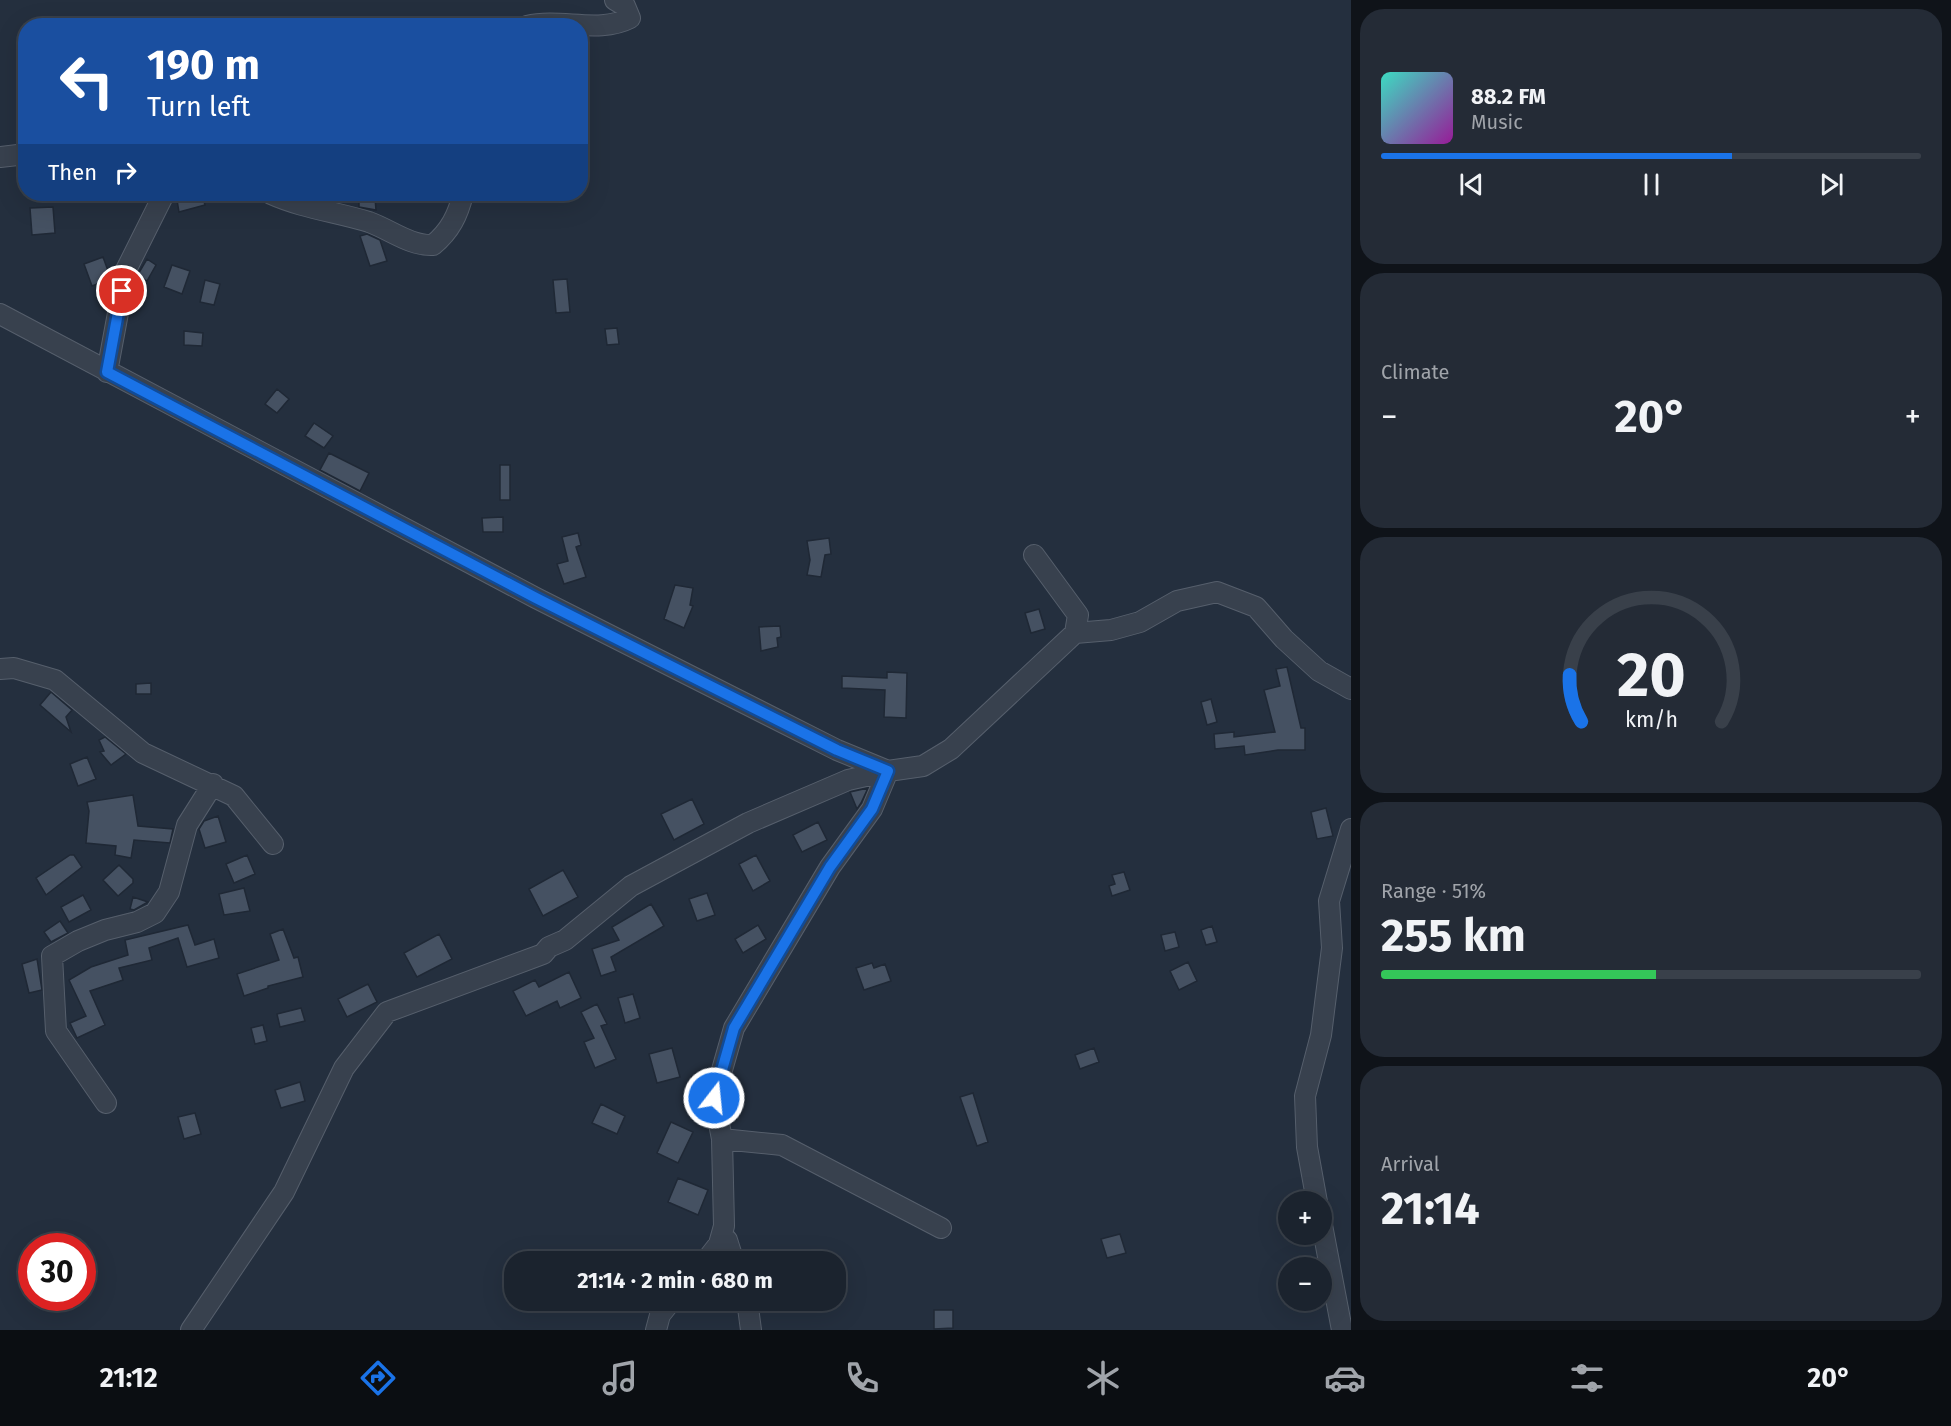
<!DOCTYPE html>
<html lang="en">
<head>
<meta charset="utf-8">
<style>
  body { margin:0; font-family:"Fira Sans",sans-serif; background:#242b36; color:#f1f3f6; height:100vh; display:flex; flex-direction:column; font-size:22px; white-space:nowrap }
  * { box-sizing:border-box; margin:0 }
  p { font-size:20px; color:#a0a4aa }
  .icon { flex:none; width:33px; height:33px; fill:none; stroke:currentColor; stroke-width:2; stroke-linecap:round; stroke-linejoin:round }
  .map { position:relative; flex:1; overflow:hidden }
  .sheet { display:flex; flex-direction:column; gap:9px; padding:9px; background:#0f1319; width:600px }
  .sheet>* { flex:none }
  .hud { position:absolute; left:18px; top:18px; width:570px; height:183px; border-radius:24px; box-shadow:0 6px 24px #0002,0 0 0 2px #39404a; background:#1a4fa0; color:#fff; overflow:hidden }
  .fabs { position:absolute; left:1278px; top:1191px; display:grid; gap:12px }
  .fabs a { display:grid; place-items:center; width:54px; height:54px; border-radius:50%; background:#1b232e; box-shadow:0 6px 24px #0002,0 0 0 2px #39404a; font-size:30px }
  .speed { position:absolute; left:18px; top:1233px; display:flex; gap:12px; font-size:30px; font-weight:700; text-align:center }
  .speed>* { display:grid; place-content:center; width:78px; height:78px; border-radius:50%; background:#1b232e; box-shadow:0 6px 24px #0002,0 0 0 2px #39404a; line-height:1 }
  .speed .limit { border:9px solid #d22; background:#fff; color:#111 }
  .pin { position:absolute; display:grid; place-items:center; width:51px; height:51px; color:#fff; margin:-26px; border:3px solid #fff; border-radius:50%; box-shadow:0 2px 6px #0007 }
  .me { position:absolute; width:66px; margin:-33px; rotate:16deg; stroke-linejoin:round; filter:drop-shadow(0 0 4px #0008) }
  .turn { display:flex; align-items:center; gap:21px; height:126px; padding:0 30px; font-size:27px }
  .turn .icon { width:78px; height:78px; stroke-width:2.5 }
  .turn b { display:block; font-size:42px; line-height:51px }
  .then { display:flex; align-items:center; height:57px; padding:0 30px; background:#0003; gap:12px; font-size:22px }
  .big { font-size:45px; font-weight:700; line-height:1.1 }
  .sheet .card { flex:1; display:flex; flex-direction:column; justify-content:center; gap:9px; min-width:0; padding:0 21px; border-radius:24px; background:#242b36 }
  .sheet .dial { align-items:center; gap:0 }
  .dial svg { height:156px; overflow:visible; fill:none; stroke:#39404a; stroke-width:7; stroke-linecap:round; text-anchor:middle }
  .dial text { fill:#f1f3f6; stroke:none }
  .song { display:flex; align-items:center; gap:18px }
  .cover { width:72px; height:72px; border-radius:9px; background:linear-gradient(135deg,hsl(170 70% 55%),hsl(300 70% 35%)) }
  .played { height:6px; border-radius:3px; background:linear-gradient(90deg,#1a73e8 65%,#39404a 65%) }
  .keys { display:flex; justify-content:space-around; direction:ltr }
  .heat { display:flex; justify-content:space-between; align-items:center; font-size:33px; direction:ltr }
  .charge { height:9px; border-radius:4px; background:linear-gradient(90deg,#34c759 51%,#39404a 0) }
  .trip { position:absolute; left:504px; top:1251px; width:342px; height:60px; border-radius:24px; background:#1b232e; box-shadow:0 6px 24px #0002,0 0 0 2px #39404a; font-weight:700; line-height:60px; text-align:center }
  .tabs { display:flex; height:96px; justify-content:space-around; align-items:center; background:#0b0e12; color:#a0a4aa }
  .tabs .icon { width:42px; height:42px }
  .tabs .on { color:#1a73e8 }
  .tabs b { font-size:27px; color:#f1f3f6 }
  main { display:flex; flex:1; min-height:0 }
  .map>svg:first-child { display:block }
</style>
</head>
<body>
<main>
<div class="map">
<svg width="1351" height="1330" viewBox="0 0 1351 1330">
  <rect width="100%" height="100%" fill="#242f3e"/>
  <path fill="#455162" stroke="#1f2835" stroke-width="1.5" d="M176,194H202L205,205L179,212Z
    M375,198L376,210L359,207V199Z
    M53,207L55,233L32,235L30,208Z
    M367,234L380,240L387,261L370,266L360,236Z
    M103,257L111,279L92,286L84,264Z
    M147,259L156,265L147,281L137,276Z
    M172,265L190,271L182,294L164,287Z
    M567,279L570,312L556,313L553,280Z
    M205,280L220,284L214,305L200,302Z
    M617,328L619,344L607,345L605,329Z
    M184,331L203,333L202,346L184,345Z
    M277,389L289,399L277,413L265,404Z
    M314,423L333,436L324,448L305,436Z
    M329,453L369,473L360,491L320,470Z
    M500,465H510V500H500Z
    M503,517V532H483L482,518Z
    M578,533L581,545L576,547L586,577L564,584L557,564L568,561L562,537Z
    M829,538L831,554L825,555L821,577L807,575L810,560L807,541Z
    M675,585L693,588L690,605L693,606L684,628L664,619Z
    M1039,609L1045,629L1031,633L1025,613Z
    M780,626L781,637L777,638L778,647L761,651L759,627Z
    M1287,667L1301,728H1305V750H1278L1245,755L1244,746L1215,749L1214,734L1234,732V737L1275,732L1264,690L1280,686L1276,669Z
    M887,672L907,673L906,718L884,717L885,690L842,688V676L887,678Z
    M151,683V694H136V684Z
    M51,692L72,710L66,717L71,732L40,705Z
    M1211,699L1217,722L1207,725L1201,702Z
    M105,737L126,754L111,765L100,752L104,751L99,740Z
    M87,757L96,779L78,786L70,764Z
    M868,788L861,803L857,809L850,792Z
    M133,795L138,826L173,829L170,843L134,840L131,858L115,855L116,846L86,843L89,811L87,802Z
    M692,799L704,824L674,840L661,814Z
    M1326,808L1333,836L1317,839L1311,812Z
    M218,816L226,842L205,848L199,829L204,821Z
    M818,822L827,840L802,852L793,835Z
    M70,855H74L82,867L46,895L36,878Z
    M247,855L255,874L234,883L226,864Z
    M756,855L770,881L753,891L739,864Z
    M119,865L133,879V883L118,896L103,880Z
    M563,870L578,897L543,916L529,889Z
    M1124,872L1130,890L1112,896L1109,886L1115,884L1112,875Z
    M244,888L250,911L224,915L219,894Z
    M707,893L715,915L697,921L689,899Z
    M83,895L91,910L69,922L61,907Z
    M133,897L148,902L134,910L130,909Z
    M651,904L664,926L611,957L616,971L601,976L592,949L619,940L612,927Z
    M60,921L68,933L51,942L44,932Z
    M188,925L195,945L214,939L219,958L187,967L178,938L149,948L152,960L119,968L123,980L90,991L105,1025L77,1038L70,1023L86,1016L69,980L91,967L128,955L125,940Z
    M758,925L766,939L743,953L735,939Z
    M1212,926L1217,942L1206,945L1201,930Z
    M283,929L294,958L298,957L303,977L268,986V988L244,996L237,974L279,960L270,934Z
    M1175,932L1179,947L1165,951L1161,935Z
    M439,934L452,959L417,977L404,953Z
    M37,959L42,990L29,993L22,964Z
    M1188,962L1197,981L1179,990L1170,971Z
    M872,963L874,968L885,964L891,981L864,990L856,968Z
    M569,972L581,998L560,1008L557,1001L526,1016L513,991L535,980L539,987Z
    M368,984L377,1002L347,1017L338,999Z
    M633,994L640,1018L625,1023L618,998Z
    M597,1004L607,1024L601,1026L616,1059L595,1068L584,1042L594,1038L581,1012Z
    M301,1008L305,1021L280,1027L277,1014Z
    M263,1025L267,1041L255,1044L251,1028Z
    M672,1048L680,1077L657,1083L649,1054Z
    M1094,1048L1099,1062L1080,1069L1075,1055Z
    M300,1082L305,1101L281,1108L275,1090Z
    M973,1093L988,1142L977,1146L960,1097Z
    M601,1104L625,1116L617,1134L592,1123Z
    M195,1113L201,1134L184,1139L178,1117Z
    M671,1122L693,1132L678,1163L657,1153Z
    M678,1178L708,1190L698,1215L668,1202Z
    M1120,1234L1126,1253L1107,1258L1101,1239Z
    M761,1252H795V1262H761Z
    M934,1310H953V1328L934,1329Z"/>
  <g fill="none" stroke-linecap="round" stroke-linejoin="round">
    <g stroke="#565f6c" stroke-width="22">
      <path id="minor" d="M527,26C561,18 599,34 630,18L625,6L615,0
        M0,157L26,154
        M271,194C302,208 336,212 369,222C391,230 410,246 433,245C450,231 458,215 463,194
        M0,314L536,598L837,750L888,771L923,766L951,749L1075,633L1111,630L1140,622L1177,601L1217,592L1256,607L1284,639L1319,671L1351,689
        M107,372L126,270L164,194
        M1034,555L1078,615L1075,633
        M0,669L14,668L55,680L143,753L234,796L273,844
        M106,1103L56,1031L52,956L78,941L105,930L137,922L155,913L169,892L187,825L213,784
        M722,1139L782,1145L941,1228
        M1317,1202L1307,1147L1305,1096L1321,1035L1332,948L1329,901L1351,829
        M1322,1225L1342,1330
        M719,1244L727,1240L734,1262
        M747,1300L751,1330
        M191,1330L284,1192L344,1068L387,1012L543,954L549,947L565,940L631,886L748,823L848,780L888,771L872,809L830,867L734,1028L714,1098L722,1139L724,1226L719,1244L705,1262
        M656,1330L660,1315L672,1300"/>
    </g>
    <use href="#minor" stroke="#38414e" stroke-width="20"/>
  </g>
  <g fill="none" stroke-linecap="round" stroke-linejoin="round">
    <g stroke="#114b97" stroke-width="15">
      <path id="route" d="M122,291L107,372L536,598L837,750L888,771L872,809L830,867L734,1028L714,1098"/>
    </g>
    <use href="#route" stroke="#1a73e8" stroke-width="10"/>
  </g>
</svg>
<div class="fabs">
<a>+</a>
<a>−</a>
</div>
<div class="speed"><div class="limit">30</div></div>
<div class="pin" style="left:122px;top:291px;background:#d93025"><svg class="icon" aria-label="arrive" viewBox="0 0 24 24"><path d="M6 21V4h12l-3 4 3 4H6"/></svg></div>
<svg class="me" style="left:714px;top:1098px" viewBox="-20 -20 40 40"><circle r="17" fill="#1a73e8" stroke="#fff" stroke-width="3"/><path d="M0-11L8 9 0 5-8 9z" fill="#fff"/></svg>
<div class="trip">21:14 · 2 min · 680 m</div>
<div class="hud">
<div class="turn"><svg class="icon" aria-label="left" viewBox="0 0 24 24"><path d="M17 20v-9H6M10 6l-5 5 5 5"/></svg><div><b>190 m</b>Turn left</div></div>
<div class="then">Then<svg class="icon" aria-label="right" viewBox="0 0 24 24"><path d="M7 20v-9h11M14 6l5 5-5 5"/></svg></div>
</div>
</div>
<section class="sheet">
<div class="card">
<div class="song"><i class="cover"></i><div><b>88.2 FM</b><p>Music</p></div></div>
<div class="played"></div>
<div class="keys"><svg class="icon" aria-label="previous" viewBox="0 0 24 24"><path d="M18 5L8 12l10 7zM5 5v14"/></svg><svg class="icon" aria-label="pause" viewBox="0 0 24 24"><path d="M8 5v14M16 5v14"/></svg><svg class="icon" aria-label="next" viewBox="0 0 24 24"><path d="M6 5l10 7-10 7zM19 5v14"/></svg></div>
</div>
<div class="card"><p>Climate</p>
<div class="heat"><a>−</a><b class="big">20°</b><a>+</a></div>
</div>
<div class="card dial"><svg viewBox="0 0 100 80">
<path d="M14 69A42 42 0 1 1 86 69"/>
<path d="M14 69A42 42 0 0 1 8 45" stroke="#1a73e8"/>
<text x="50" y="56" font-size="32" font-weight="700">20</text>
<text x="50" y="72" font-size="11">km/h</text>
</svg></div>
<div class="card"><p>Range · 51%</p><b class="big">255 km</b><div class="charge"></div></div>
<div class="card"><p>Arrival</p><b class="big">21:14</b></div>
</section>
</main>
<nav class="tabs">
<b>21:12</b>
<svg class="icon on" aria-label="directions" viewBox="0 0 24 24"><path d="M12 3l9 9-9 9-9-9zM9 14v-3h6M13 9l2 2-2 2"/></svg>
<svg class="icon" aria-label="music" viewBox="0 0 24 24"><path d="M9 18V5l10-2v13"/><circle cx="6" cy="18" r="3"/><circle cx="16" cy="16" r="3"/></svg>
<svg class="icon" aria-label="phone" viewBox="0 0 24 24"><path d="M5 4h4l2 5-3 2q2 4 5 5l2-3 5 2v4C11 20 4 13 5 4z"/></svg>
<svg class="icon" aria-label="climate" viewBox="0 0 24 24"><path d="M12 3v18M4 7l16 10M4 17L20 7"/></svg>
<svg class="icon" aria-label="car" viewBox="0 0 24 24"><path d="M5 17H2v-5l4-1 3-4h7l3 4 3 1v5h-3M9 17h6M6 11h13"/><circle cx="7" cy="17" r="2"/><circle cx="17" cy="17" r="2"/></svg>
<svg class="icon" aria-label="filters" viewBox="0 0 24 24"><path d="M4 7h16M4 17h16"/><circle cx="9" cy="7" r="2"/><circle cx="15" cy="17" r="2"/></svg>
<b>20°</b>
</nav>
</body>
</html>
